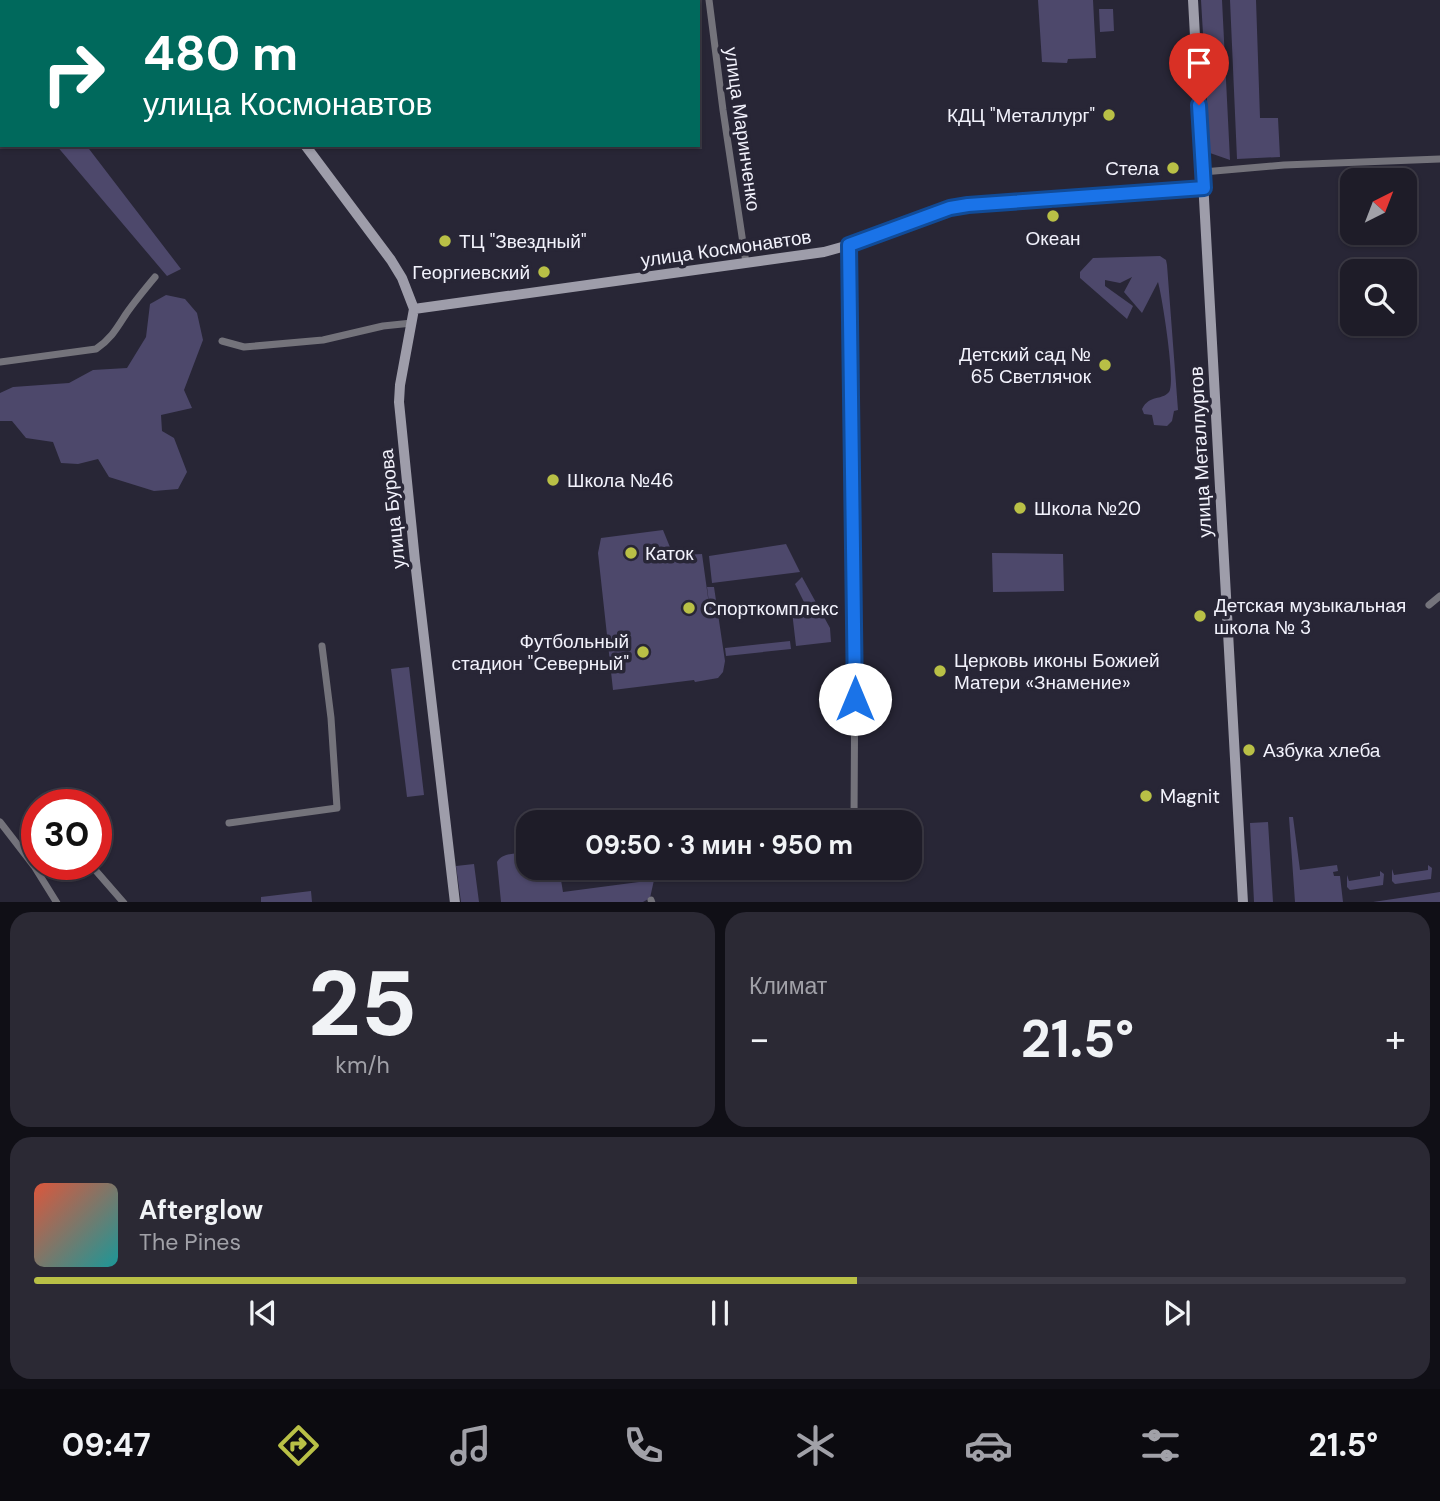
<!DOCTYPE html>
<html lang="ru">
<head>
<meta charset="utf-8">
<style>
  body { margin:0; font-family:"DM Sans",sans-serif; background:#2b2934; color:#f1f3f6; height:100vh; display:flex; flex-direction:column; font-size:26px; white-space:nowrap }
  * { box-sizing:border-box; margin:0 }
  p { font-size:23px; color:#a1a1a8 }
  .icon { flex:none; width:38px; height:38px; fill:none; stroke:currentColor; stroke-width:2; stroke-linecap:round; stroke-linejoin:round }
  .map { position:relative; height:902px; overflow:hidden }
  .details { display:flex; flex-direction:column; gap:10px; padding:10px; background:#100f16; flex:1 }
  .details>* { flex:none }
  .banner { position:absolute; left:0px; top:0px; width:700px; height:147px; box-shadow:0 2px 5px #0004,0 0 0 2px #3c3a45; background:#00695c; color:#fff; overflow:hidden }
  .needle { width:46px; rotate:42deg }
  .fabs { position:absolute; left:1340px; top:168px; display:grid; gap:14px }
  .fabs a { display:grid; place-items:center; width:77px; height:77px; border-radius:14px; background:#1e1c28; box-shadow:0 2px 5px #0004,0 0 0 2px #3c3a45; font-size:35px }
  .speed { position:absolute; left:21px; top:789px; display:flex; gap:14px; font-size:35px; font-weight:700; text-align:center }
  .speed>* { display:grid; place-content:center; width:91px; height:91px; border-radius:50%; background:#1e1c28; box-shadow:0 2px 5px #0004,0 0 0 2px #3c3a45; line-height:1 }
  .speed .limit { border:10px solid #d22; background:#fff; color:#111 }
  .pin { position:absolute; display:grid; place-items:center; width:60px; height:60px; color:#fff; margin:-72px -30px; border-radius:50% 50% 50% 0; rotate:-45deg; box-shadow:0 0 7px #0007 }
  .pin .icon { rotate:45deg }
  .me { position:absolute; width:77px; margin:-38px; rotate:0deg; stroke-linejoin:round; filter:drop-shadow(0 0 5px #0008) }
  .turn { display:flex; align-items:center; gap:24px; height:147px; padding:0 28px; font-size:32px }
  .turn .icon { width:91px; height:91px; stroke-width:2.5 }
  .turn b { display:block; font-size:49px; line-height:60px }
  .big { font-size:52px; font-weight:700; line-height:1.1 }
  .details .tile { flex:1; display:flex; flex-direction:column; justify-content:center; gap:10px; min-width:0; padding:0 24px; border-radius:21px; background:#2b2934 }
  .details .dial { align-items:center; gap:0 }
  .dial b { font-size:91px; line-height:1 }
  .song { display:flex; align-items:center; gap:21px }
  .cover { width:84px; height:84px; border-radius:10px; background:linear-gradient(135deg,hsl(10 70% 55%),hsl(180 70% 35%)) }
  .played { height:7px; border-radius:4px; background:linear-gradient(90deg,#b9c046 60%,#3c3a45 60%) }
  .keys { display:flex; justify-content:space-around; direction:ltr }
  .heat { display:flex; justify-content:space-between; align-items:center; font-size:38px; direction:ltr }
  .details .tiles { flex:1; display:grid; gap:10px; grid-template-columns:1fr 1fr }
  .tile:last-child { grid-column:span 2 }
  .trip { position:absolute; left:516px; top:810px; width:406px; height:70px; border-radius:21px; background:#1e1c28; box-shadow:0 2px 5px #0004,0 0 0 2px #3c3a45; font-weight:700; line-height:70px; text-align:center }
  .tab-bar { display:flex; height:112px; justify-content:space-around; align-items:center; background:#0c0b10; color:#a1a1a8 }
  .tab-bar .icon { width:49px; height:49px }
  .tab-bar .active { color:#b9c046 }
  .tab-bar b { font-size:32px; color:#f1f3f6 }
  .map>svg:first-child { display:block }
</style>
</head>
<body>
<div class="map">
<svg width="1440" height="903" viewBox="0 0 1440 903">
  <rect width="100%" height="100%" fill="#282636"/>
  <path fill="#4d486b" d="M1038,0H1093L1096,58L1068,59L1067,63L1042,62Z
    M1201,0H1222L1230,160L1210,153Z
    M1230,0H1256L1260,118H1278L1280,157L1237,159Z
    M1099,9H1113L1114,31L1100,32Z
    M56,145H86L181,269L167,276Z
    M1160,256L1166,260L1167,265L1178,410L1174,411L1172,421L1167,426L1154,425L1152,415L1144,414L1142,409C1150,394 1161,401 1169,392C1176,383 1162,296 1158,282L1142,313L1124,292L1132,277L1120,283L1105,280V286L1133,306L1127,319L1080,278V272L1093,258Z
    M166,295L185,299L197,313L203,340L184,390L192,408L161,415L162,431L174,438L187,472L178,489L154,491L109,477L98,459L78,464L61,463L53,442L26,438L12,421H0V393L13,387L69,383L93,370L127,368L146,337L150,304Z
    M663,530L676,562L683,561V555L702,554L711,619L707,587H714L725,661L723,672L718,678L695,682L694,680L613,690L598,553L601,538Z
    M786,544L800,572L712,583L709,556Z
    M992,553L1063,554L1064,591L993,592Z
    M802,577L830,628L831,642L796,646L791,603L804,602L795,584Z
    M790,641L791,649L726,656L725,648Z
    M409,667L424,795L407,797L391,669Z
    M1289,817H1293L1300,870L1337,865L1338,871L1333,872L1334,876H1340L1343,902H1295Z
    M1268,822L1273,902H1254L1250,823Z
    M528,852V868H559L563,892L654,880L650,898L643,902H501L497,862C503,852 517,854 528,852Z
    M474,864L479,902H461L456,866Z
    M1428,865L1432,868L1431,879L1395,884L1392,881V869L1394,875L1428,870Z
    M1380,871L1384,874L1383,885L1350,890L1347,887V875L1349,881L1380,876Z
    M311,891L312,902H261V897Z
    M1440,892V902H1373Z"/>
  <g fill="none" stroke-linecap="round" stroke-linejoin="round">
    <path stroke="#74737b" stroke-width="7" d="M709,0L723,110L746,263
      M1203,172L1284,165L1440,159
      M849,245L855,648L854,822
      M222,341L244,347L323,340L383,326L412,323
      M0,362L96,349C111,339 117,328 126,314C135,301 145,289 155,277
      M1429,605L1440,596
      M0,822L34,866L57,903
      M229,823L337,808L331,718L322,646
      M90,864L124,903
      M854,877V868
      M651,900L652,903"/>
    <path stroke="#9e9daa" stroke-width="10" d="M234,0L235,2
      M1193,0L1243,903
      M305,145L391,260L402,278L414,309L400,385L399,402L415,561L455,903
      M414,309L824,252L849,245L950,208C1034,193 1120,194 1204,188"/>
  </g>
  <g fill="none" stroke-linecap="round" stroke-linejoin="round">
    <g stroke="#114b97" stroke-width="18">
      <path id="route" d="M855,699L849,245L950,208L968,205L1204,188L1199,105"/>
    </g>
    <use href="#route" stroke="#1a73e8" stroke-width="12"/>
  </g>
  <g fill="#b9c046" stroke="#282636" stroke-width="2.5">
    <circle cx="1109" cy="115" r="7"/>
    <circle cx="1173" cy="168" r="7"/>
    <circle cx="1053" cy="216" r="7"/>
    <circle cx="445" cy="241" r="7"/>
    <circle cx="544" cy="272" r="7"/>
    <circle cx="1105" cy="365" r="7"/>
    <circle cx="553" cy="480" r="7"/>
    <circle cx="1020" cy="508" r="7"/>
    <circle cx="631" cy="553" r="7"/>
    <circle cx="689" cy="608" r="7"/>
    <circle cx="1200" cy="616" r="7"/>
    <circle cx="643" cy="652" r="7"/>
    <circle cx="940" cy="671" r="7"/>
    <circle cx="1249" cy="750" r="7"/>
    <circle cx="1146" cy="796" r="7"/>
  </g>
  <g text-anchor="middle" stroke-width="7" stroke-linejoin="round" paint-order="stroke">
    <g font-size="19" fill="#f2f2fc" stroke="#282636" text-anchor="start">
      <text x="1095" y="122" text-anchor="end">КДЦ "Металлург"</text>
      <text x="1159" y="175" text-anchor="end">Стела</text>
      <text x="1053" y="245" text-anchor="middle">Океан</text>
      <text x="459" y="248">ТЦ "Звездный"</text>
      <text x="530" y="279" text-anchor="end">Георгиевский</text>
      <text x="1091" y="361" text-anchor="end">Детский сад №<tspan x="1091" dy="22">65 Светлячок</tspan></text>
      <text x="567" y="487">Школа №46</text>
      <text x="1034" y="515">Школа №20</text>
      <text x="645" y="560">Каток</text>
      <text x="1214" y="612">Детская музыкальная<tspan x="1214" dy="22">школа № 3</tspan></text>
      <text x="703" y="615">Спорткомплекс</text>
      <text x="629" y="648" text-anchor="end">Футбольный<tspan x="629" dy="22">стадион "Северный"</tspan></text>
      <text x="954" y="667">Церковь иконы Божией<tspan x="954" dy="22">Матери «Знамение»</tspan></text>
      <text x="1263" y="757">Азбука хлеба</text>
      <text x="1160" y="803">Magnit</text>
    </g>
    <g font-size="19" fill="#f2f2fc" stroke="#282636">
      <text transform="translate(743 129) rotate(82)" y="7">улица Маринченко</text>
      <text transform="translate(726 248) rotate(-8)" y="7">улица Космонавтов</text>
      <text transform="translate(1200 452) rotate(-93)" y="7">улица Металлургов</text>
      <text transform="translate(392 509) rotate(-96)" y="7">улица Бурова</text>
    </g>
  </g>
</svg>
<div class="fabs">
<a><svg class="needle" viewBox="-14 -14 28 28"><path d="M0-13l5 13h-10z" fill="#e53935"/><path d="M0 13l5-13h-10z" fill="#a1a1a8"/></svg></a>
<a><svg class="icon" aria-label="search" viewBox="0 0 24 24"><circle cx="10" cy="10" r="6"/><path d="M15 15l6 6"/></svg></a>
</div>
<div class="speed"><div class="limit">30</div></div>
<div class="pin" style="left:1199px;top:105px;background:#d93025"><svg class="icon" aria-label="arrive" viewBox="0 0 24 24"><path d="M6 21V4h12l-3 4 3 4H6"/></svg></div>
<svg class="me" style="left:855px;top:699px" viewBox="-20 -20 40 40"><circle r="19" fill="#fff"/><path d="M0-13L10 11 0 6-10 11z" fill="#1a73e8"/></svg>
<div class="trip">09:50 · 3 мин · 950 m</div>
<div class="banner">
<div class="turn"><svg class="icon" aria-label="right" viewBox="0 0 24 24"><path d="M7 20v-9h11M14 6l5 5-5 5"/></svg><div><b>480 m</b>улица Космонавтов</div></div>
</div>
</div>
<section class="details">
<div class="tiles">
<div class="tile dial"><b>25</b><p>km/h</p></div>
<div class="tile"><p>Климат</p>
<div class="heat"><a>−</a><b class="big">21.5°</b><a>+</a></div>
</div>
<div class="tile">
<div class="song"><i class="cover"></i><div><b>Afterglow</b><p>The Pines</p></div></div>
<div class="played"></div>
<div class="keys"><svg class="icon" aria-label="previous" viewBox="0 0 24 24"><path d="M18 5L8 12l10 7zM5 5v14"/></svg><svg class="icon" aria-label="pause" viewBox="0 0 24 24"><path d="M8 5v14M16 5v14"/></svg><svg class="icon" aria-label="next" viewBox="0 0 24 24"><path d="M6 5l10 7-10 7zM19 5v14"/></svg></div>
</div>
</div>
</section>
<nav class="tab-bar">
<b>09:47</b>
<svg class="icon active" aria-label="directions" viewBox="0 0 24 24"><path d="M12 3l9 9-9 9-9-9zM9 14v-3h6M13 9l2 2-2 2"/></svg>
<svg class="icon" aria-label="music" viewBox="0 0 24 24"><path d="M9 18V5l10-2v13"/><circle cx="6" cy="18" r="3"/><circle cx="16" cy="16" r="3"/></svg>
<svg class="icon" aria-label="phone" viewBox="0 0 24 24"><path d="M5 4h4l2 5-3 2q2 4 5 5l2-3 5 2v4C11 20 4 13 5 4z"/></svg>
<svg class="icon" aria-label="climate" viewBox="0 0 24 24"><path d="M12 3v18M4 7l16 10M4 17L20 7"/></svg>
<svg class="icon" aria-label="car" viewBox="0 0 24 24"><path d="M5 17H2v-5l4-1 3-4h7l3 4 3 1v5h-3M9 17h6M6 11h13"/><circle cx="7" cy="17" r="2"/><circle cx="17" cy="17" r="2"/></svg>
<svg class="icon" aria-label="filters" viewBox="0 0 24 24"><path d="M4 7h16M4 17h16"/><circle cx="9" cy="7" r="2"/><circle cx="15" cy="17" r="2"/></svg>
<b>21.5°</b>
</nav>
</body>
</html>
